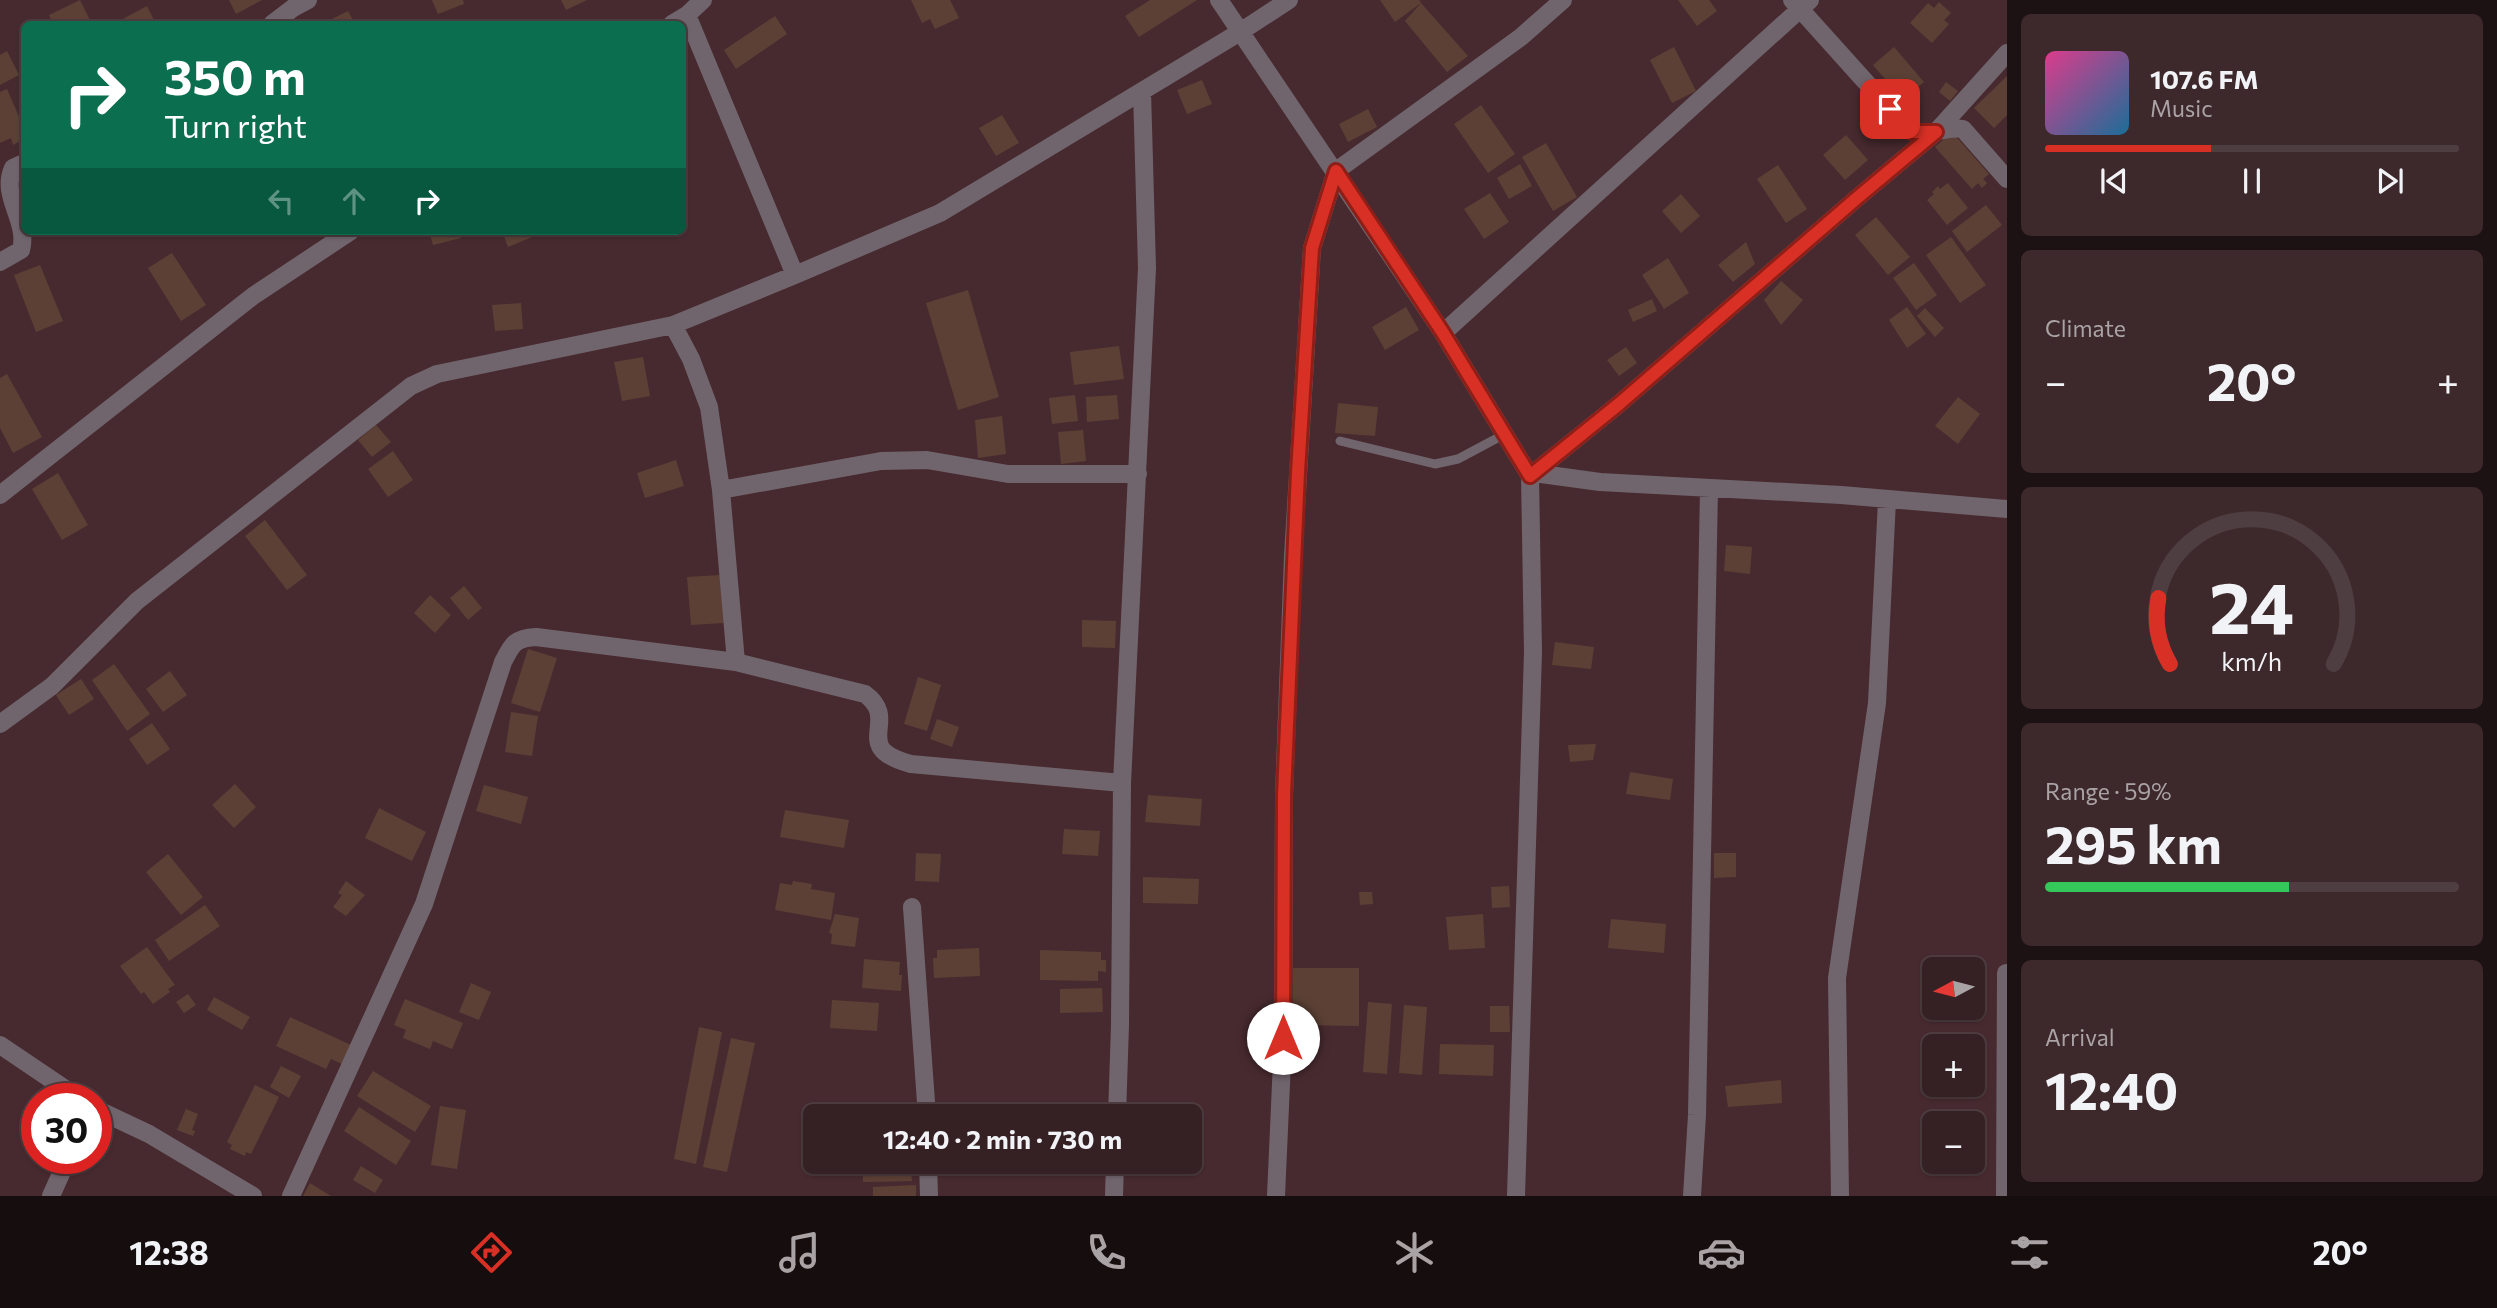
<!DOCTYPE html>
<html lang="en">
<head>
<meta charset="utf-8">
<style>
  body { margin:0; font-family:Commissioner,sans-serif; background:#3d282b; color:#f1f3f6; height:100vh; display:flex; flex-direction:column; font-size:26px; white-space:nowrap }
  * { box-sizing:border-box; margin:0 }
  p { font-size:23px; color:#aaa3a6 }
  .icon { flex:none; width:38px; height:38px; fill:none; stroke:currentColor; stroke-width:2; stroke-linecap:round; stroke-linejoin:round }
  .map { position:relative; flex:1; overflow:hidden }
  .sheet { display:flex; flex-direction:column; gap:14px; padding:14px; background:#1d1213; width:490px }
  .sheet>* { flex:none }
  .top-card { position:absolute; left:21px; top:21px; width:665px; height:214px; border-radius:10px; box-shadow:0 2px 5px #0004,0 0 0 2px #4f3e41; background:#0b6e4f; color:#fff; overflow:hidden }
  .needle { width:46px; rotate:263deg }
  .tools { position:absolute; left:1922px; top:957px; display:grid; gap:14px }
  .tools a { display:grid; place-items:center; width:63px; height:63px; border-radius:10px; background:#352023; box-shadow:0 2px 5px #0004,0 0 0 2px #4f3e41; font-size:35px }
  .speed { position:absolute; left:21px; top:1083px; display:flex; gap:14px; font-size:35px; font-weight:700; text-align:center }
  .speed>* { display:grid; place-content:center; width:91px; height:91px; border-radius:50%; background:#352023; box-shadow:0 2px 5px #0004,0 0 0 2px #4f3e41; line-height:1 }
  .speed .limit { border:10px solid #d22; background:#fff; color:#111 }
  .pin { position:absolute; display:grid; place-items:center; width:60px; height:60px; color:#fff; margin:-30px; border-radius:14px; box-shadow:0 4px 10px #0006 }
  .me { position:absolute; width:77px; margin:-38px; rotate:0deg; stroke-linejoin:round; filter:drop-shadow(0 0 5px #0008) }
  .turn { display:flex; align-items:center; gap:24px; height:147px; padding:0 28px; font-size:32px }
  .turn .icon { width:91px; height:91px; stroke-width:2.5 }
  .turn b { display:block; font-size:49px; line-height:60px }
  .lanes { display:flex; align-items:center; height:66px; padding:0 28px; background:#0003; justify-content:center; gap:35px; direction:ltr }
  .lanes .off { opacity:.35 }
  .big { font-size:52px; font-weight:700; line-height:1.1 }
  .sheet .card { flex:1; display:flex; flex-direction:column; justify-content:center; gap:10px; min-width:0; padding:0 24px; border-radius:10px; background:#3d282b }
  .sheet .dial { align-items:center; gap:0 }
  .dial svg { height:182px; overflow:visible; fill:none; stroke:#4f3e41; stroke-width:7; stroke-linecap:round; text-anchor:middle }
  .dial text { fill:#f1f3f6; stroke:none }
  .song { display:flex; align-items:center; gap:21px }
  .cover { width:84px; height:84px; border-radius:10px; background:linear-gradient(135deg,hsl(330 70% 55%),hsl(200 70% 35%)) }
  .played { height:7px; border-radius:4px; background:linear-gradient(90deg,#d93025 40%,#4f3e41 40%) }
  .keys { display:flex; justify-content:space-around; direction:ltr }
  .heat { display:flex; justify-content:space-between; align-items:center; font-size:38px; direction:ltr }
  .charge { height:10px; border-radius:5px; background:linear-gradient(90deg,#34c759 59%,#4f3e41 0) }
  .trip { position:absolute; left:803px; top:1104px; width:399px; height:70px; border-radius:10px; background:#352023; box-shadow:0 2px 5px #0004,0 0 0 2px #4f3e41; font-weight:700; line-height:70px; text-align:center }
  .menu { display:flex; height:112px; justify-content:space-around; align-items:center; background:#150d0e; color:#aaa3a6 }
  .menu .icon { width:49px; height:49px }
  .menu .selected { color:#d93025 }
  .menu b { font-size:32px; color:#f1f3f6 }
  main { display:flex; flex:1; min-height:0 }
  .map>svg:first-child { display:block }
</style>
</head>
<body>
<main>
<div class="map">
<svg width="2007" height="1196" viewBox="0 0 2007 1196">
  <rect width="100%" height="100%" fill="#472a2f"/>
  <path fill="#5c4035" d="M80,0L92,24H53L49,15Z
    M229,0H262L236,14Z
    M432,0H463L464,4L438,14Z
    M561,0H587L566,10Z
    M911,0H950L959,18L935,29L930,19L922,23Z
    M1150,0H1197L1139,37L1125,16Z
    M1380,0H1419L1421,3L1395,22Z
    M1678,0H1709L1717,11L1697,26Z
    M1939,2L1951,13L1944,20L1949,24L1932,43L1910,23L1928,3L1934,8Z
    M1421,3L1468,56L1447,72L1405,21Z
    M147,6L156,24H119L117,22Z
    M348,11L355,24H322Z
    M775,16L787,34L736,69L724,50Z
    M1674,47L1696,91L1672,103L1650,60Z
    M1894,47L1924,82L1903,100L1873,65Z
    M7,51L19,75L0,85V55Z
    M2007,76V115L1994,128L1974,108Z
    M1202,80L1212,104L1187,114L1177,90Z
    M1946,82L1958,91L1950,101L1939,92Z
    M7,89L24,128V139L13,145L11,138L0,143V92Z
    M1481,105L1515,154L1488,173L1454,124Z
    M1368,109L1377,127L1348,142L1339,124Z
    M1002,115L1019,143L996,156L979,128Z
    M1952,132L1989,174L1983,179L1987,183L1982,188L1978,183L1972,189L1935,147Z
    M1846,135L1868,160L1845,180L1823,155Z
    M1546,143L1577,197L1553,211L1522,157Z
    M1520,164L1532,186L1509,199L1497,178Z
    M1778,165L1807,209L1786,223L1757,179Z
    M1948,183L1968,208L1947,225L1927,200L1934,194L1932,192L1938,186L1940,189Z
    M1490,193L1509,222L1484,239L1464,209Z
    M1681,194L1700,216L1681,233L1662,211Z
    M1986,205L2002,225L1967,252L1952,231Z
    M1876,217L1910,257L1888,275L1855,235Z
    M429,231H459L461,238L433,245Z
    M502,231H547L508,247Z
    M1951,237L1986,285L1960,303L1926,255Z
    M1746,242L1755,264L1733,282L1718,265Z
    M172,253L206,305L181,321L148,268Z
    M1668,258L1689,293L1664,309L1642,275Z
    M1914,263L1937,295L1916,310L1893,278Z
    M40,265L63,321L36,332L14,275Z
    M1781,281L1803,300L1781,325L1764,300Z
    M968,290L999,397L958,410L926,303Z
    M1652,299L1657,311L1633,322L1628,310Z
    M521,303L523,329L495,331L492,305Z
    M1406,307L1419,330L1385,350L1372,327Z
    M1907,307L1926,334L1907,348L1889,320Z
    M1925,308L1944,328L1935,337L1917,316Z
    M1119,346L1124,379L1074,385L1070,352Z
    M1626,347L1637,363L1619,376L1607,360Z
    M643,357L650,396L622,401L614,362Z
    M7,374L42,437L13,453L0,428V378Z
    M1075,395L1078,421L1052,424L1049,398Z
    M1117,395L1119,419L1087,422L1086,397Z
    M1958,397L1980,414L1958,444L1935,426Z
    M1338,403L1378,407L1375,436L1335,433Z
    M1002,416L1006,454L978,458L975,420Z
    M376,425L391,442L372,457L358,440Z
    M1083,430L1086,461L1061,464L1058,432Z
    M393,451L413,480L388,497L368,469Z
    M676,460L684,486L645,498L637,473Z
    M58,473L88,525L62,540L32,489Z
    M265,520L307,575L287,590L245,536Z
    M1726,545L1752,547L1750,574L1724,571Z
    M720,575L724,623L691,625L687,577Z
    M464,586L482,608L468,620L450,598Z
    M430,595L451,615L435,633L414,613Z
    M1082,620L1116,621L1115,648L1082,647Z
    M1555,642L1594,647L1591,669L1552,665Z
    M528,649L557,658L540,712L511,703Z
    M114,664L150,714L127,731L92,680Z
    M170,671L187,695L163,712L146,689Z
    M918,677L941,685L927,731L904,724Z
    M81,679L94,699L69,715L56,695Z
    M511,712L538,716L532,756L505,752Z
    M937,719L959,727L952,747L930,739Z
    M152,723L170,749L147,765L129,739Z
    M1596,744L1593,760L1570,762L1568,745Z
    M1630,772L1673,779L1670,800L1626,794Z
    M235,784L256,807L234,828L212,805Z
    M484,785L528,797L521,824L476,811Z
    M1148,795L1202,799L1200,826L1145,822Z
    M379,808L426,832L412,861L365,838Z
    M785,810L849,820L844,848L780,837Z
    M1064,829L1100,831L1098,856L1062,854Z
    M916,853L941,854L939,882L915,881Z
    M1714,853H1736V877L1714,878Z
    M168,854L203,897L181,915L146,872Z
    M1143,877L1199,879L1198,904L1143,903Z
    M346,881L365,895L346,916L333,907L342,895L338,893Z
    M793,881L812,884L811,889L835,893L831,920L775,910L780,883L792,885Z
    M1509,886L1510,907L1492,908L1491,887Z
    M1359,892H1372L1373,904L1360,905Z
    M205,905L220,926L169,961L155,940Z
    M835,914L859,918L855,947L831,944L832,934L829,933Z
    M1483,914L1485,948L1449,950L1446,917Z
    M1611,919L1666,924L1664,953L1608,948Z
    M147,947L175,985L168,989L170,992L153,1004L144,992L141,994L120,966Z
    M979,948L980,976L934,978L933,958H937V950Z
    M1040,950L1101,952V960H1106V972L1098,971V981L1040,980Z
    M864,959L900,962L899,975H902L901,991L862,988Z
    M1293,968H1359V1026L1293,1025Z
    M471,983L491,992L479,1020L459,1012Z
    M1102,988L1103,1012L1060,1013V989Z
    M188,994L196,1005L184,1013L176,1002Z
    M214,997L250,1017L242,1030L207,1010Z
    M405,999L463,1023L452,1049L433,1041L430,1049L403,1038L406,1030L394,1025Z
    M832,1000L879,1003L877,1031L830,1028Z
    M1368,1002L1392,1004L1387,1074L1363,1072Z
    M1404,1005L1427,1007L1422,1075L1399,1073Z
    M1490,1006H1509L1510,1032H1490Z
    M290,1017L351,1045L342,1064L331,1059L326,1069L276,1046Z
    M699,1027L722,1032L696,1164L674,1159Z
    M731,1038L755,1043L727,1172L703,1167Z
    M1440,1044L1494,1045L1493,1076L1439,1074Z
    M281,1066L301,1076L289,1098L270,1087Z
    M373,1071L431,1106L415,1132L357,1096Z
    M1781,1080L1782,1103L1728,1107L1725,1086Z
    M255,1085L279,1097L251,1154L246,1152L245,1156L230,1149L232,1145L227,1142Z
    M440,1106L466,1110L457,1169L431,1165Z
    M359,1107L411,1141L396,1165L344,1131Z
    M186,1109L198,1114L192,1130L195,1131L193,1136L177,1130Z
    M857,1111L914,1112V1116H857Z
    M863,1162H917V1170H911L912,1181L863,1182Z
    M361,1166L383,1180L375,1193L353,1180Z
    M310,1183L331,1196H303Z
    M916,1185V1196H873V1187Z"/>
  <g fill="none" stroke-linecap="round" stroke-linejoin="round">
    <path stroke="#71656d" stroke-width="9" d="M1340,441L1435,464L1458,459L1503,435"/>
    <path stroke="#71656d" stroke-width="18" d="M1219,0L1443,333L1530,476L1533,652L1516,1196
      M1792,0L1908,129C1926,140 1944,125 1963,129L2007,179
      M687,15L795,275
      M272,24L293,8L308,0
      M672,24L687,15L703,0
      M0,262L21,250C29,221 0,196 13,168L24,163
      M673,325L691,359L709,407L721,490L736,662
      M1443,333L1810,0
      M1534,473L1600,482L1841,495L2007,509
      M1530,476L1619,404L1857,198L1936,132L2007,53
      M721,490L881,461L927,460L1008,474H1138
      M0,495L253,296L351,231
      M0,724L52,686L137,601L411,386L437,374L673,325L795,275L940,213L1240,32L1289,0
      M912,907L927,1116
      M0,1045L80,1099
      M96,1109L149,1134L253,1196
      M1117,1116L1120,1025L1122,783L1147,268L1142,91
      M928,1162L929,1196
      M51,1196L68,1158
      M291,1196L424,904L503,662C512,644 515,638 536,637L736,662L865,694C902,721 848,747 911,764L1122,783
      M1114,1196L1115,1162
      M1276,1196L1283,1039L1284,795L1293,556L1312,248L1336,171L1521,37L1563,0
      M1692,1196L1697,1115L1709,489
      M1840,1196L1837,978L1877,703L1887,500
      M2005,1196L2006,973"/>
  </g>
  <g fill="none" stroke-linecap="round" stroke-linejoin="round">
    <g stroke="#8d1f18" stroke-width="18">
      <path id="route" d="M1283,1038L1284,795L1298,472L1312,248L1336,171L1443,333L1530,476L1619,404L1857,198L1936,132H1911L1890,109"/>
    </g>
    <use href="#route" stroke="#d93025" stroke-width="12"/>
  </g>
</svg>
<div class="tools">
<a><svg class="needle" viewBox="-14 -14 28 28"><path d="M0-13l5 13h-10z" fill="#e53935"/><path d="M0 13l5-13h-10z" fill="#aaa3a6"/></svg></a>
<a>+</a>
<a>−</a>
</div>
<div class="speed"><div class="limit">30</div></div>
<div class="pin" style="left:1890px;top:109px;background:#d93025"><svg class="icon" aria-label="arrive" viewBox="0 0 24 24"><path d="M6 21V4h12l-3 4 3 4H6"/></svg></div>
<svg class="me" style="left:1283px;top:1038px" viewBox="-20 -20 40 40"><circle r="19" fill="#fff"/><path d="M0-13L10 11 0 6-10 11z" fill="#d93025"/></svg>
<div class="trip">12:40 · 2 min · 730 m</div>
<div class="top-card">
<div class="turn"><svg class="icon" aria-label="right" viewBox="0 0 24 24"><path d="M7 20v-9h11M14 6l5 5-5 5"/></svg><div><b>350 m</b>Turn right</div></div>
<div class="lanes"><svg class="icon off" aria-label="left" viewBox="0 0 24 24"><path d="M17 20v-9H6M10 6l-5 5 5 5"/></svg><svg class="icon off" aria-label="ahead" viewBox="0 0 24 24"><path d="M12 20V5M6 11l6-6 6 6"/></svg><svg class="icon" aria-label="right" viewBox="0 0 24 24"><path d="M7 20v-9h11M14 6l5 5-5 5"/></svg></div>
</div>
</div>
<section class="sheet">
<div class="card">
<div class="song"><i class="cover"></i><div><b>107.6 FM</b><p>Music</p></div></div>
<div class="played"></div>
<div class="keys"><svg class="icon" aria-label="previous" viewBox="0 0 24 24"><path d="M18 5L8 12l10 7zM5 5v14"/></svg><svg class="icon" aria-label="pause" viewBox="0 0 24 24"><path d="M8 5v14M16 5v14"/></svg><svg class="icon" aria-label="next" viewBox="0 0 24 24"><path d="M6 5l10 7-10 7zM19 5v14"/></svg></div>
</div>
<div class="card"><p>Climate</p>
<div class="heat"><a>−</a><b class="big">20°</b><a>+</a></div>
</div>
<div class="card dial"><svg viewBox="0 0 100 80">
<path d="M14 69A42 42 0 1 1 86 69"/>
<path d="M14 69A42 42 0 0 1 9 40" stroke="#d93025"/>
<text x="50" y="56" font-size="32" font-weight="700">24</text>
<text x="50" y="72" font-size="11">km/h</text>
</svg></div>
<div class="card"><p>Range · 59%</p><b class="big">295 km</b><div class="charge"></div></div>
<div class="card"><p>Arrival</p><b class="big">12:40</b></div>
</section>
</main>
<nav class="menu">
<b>12:38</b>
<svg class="icon selected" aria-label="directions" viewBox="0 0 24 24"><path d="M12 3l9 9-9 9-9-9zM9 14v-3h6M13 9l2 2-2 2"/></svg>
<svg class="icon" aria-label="music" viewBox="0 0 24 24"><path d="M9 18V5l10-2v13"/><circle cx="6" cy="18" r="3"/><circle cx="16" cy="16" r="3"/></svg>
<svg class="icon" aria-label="phone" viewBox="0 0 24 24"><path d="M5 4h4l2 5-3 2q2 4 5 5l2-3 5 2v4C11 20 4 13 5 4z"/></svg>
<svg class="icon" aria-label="climate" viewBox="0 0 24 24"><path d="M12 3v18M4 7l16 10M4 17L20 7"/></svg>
<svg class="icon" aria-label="car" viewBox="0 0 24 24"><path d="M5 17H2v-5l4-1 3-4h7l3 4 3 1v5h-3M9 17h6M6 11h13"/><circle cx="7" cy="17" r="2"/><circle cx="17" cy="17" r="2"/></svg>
<svg class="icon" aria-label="filters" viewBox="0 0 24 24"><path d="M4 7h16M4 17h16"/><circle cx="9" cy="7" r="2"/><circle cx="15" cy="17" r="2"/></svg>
<b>20°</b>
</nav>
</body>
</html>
